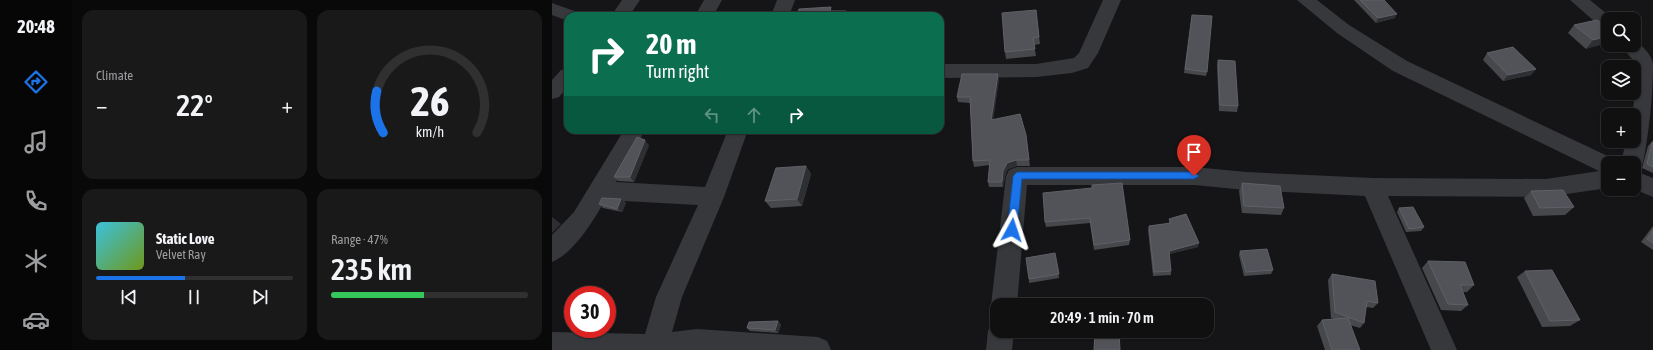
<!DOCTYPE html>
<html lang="en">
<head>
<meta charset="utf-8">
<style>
  body { margin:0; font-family:"Asap Condensed",sans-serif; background:#19191a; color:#f1f3f6; height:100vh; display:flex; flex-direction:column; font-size:15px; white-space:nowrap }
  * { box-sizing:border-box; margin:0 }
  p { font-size:13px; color:#9c9d9f }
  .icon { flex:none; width:22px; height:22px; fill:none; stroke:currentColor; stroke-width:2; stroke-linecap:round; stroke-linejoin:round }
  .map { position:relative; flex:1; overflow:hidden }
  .sheet { display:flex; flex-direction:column; gap:10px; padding:10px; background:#090909; width:480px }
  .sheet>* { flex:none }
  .top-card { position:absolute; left:12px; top:12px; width:380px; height:122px; border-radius:12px; box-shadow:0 1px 3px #0004,0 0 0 1px #303031; background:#0b6e4f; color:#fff; overflow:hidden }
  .buttons { position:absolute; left:1049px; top:12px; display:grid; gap:8px }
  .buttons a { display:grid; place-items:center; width:40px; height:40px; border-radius:8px; background:#101011; box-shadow:0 1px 3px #0004,0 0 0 1px #303031; font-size:20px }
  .speed { position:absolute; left:12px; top:286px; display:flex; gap:8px; font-size:20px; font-weight:700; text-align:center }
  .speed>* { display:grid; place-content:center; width:52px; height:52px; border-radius:50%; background:#101011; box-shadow:0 1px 3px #0004,0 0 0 1px #303031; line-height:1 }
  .speed .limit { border:6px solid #d22; background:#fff; color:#111 }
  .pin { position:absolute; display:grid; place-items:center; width:34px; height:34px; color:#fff; margin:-41px -17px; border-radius:50% 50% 50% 0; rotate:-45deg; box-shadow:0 0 4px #0007 }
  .pin .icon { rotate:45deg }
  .me { position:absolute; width:44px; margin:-22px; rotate:5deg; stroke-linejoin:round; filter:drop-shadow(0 0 3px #0008) }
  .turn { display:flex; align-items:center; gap:14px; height:84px; padding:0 16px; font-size:18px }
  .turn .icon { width:52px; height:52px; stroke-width:2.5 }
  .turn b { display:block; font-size:28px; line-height:34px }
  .lanes { display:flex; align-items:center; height:38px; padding:0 16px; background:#0003; justify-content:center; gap:20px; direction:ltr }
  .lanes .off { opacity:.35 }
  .big { font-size:30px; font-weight:600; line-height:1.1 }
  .sheet .widget { flex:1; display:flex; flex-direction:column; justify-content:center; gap:6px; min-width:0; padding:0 14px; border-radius:12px; background:#19191a }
  .sheet .dial { align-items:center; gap:0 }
  .dial svg { height:104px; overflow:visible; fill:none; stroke:#303031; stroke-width:7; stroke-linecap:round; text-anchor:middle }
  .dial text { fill:#f1f3f6; stroke:none }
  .song { display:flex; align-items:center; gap:12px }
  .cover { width:48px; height:48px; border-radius:6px; background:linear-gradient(135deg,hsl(190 70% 55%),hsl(80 70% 35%)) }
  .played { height:4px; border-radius:2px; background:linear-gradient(90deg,#1a73e8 45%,#303031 45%) }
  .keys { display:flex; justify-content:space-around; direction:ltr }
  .heat { display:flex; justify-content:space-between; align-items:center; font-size:22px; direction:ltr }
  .charge { height:6px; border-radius:3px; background:linear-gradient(90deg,#34c759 47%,#303031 0) }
  .sheet .tiles { flex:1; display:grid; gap:10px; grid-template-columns:repeat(2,1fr) }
  .trip { position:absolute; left:438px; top:298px; width:224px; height:40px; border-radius:12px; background:#101011; box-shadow:0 1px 3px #0004,0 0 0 1px #303031; font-weight:600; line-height:40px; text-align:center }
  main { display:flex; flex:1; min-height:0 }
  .tab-bar { display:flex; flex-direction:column; width:72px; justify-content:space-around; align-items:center; background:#060607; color:#9c9d9f }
  .tab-bar .icon { width:28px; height:28px }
  .tab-bar .current { color:#1a73e8 }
  .tab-bar b { font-size:18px; color:#f1f3f6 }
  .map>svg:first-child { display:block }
</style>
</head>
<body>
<main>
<nav class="tab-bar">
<b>20:48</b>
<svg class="icon current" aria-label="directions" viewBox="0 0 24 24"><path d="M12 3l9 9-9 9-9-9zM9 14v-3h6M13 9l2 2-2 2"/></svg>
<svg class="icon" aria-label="music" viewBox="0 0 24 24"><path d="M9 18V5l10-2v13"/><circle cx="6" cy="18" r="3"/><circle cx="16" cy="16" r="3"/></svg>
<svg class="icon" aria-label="phone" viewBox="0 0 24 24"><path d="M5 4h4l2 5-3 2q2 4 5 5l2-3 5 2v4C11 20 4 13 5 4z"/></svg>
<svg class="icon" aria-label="climate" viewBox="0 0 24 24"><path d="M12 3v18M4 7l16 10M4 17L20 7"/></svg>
<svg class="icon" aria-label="car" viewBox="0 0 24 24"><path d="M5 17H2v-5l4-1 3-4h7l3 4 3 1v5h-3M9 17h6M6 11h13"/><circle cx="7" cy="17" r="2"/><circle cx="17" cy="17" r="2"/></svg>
</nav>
<section class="sheet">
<div class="tiles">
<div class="widget"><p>Climate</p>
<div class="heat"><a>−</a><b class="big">22°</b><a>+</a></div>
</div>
<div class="widget dial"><svg viewBox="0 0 100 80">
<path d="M14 69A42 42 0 1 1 86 69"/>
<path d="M14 69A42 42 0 0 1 9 37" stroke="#1a73e8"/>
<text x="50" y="56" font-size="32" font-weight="700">26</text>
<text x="50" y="72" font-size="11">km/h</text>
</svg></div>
<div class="widget">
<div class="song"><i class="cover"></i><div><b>Static Love</b><p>Velvet Ray</p></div></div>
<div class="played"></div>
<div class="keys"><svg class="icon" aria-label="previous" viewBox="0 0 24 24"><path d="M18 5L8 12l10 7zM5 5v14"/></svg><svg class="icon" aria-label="pause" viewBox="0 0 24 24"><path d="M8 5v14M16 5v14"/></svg><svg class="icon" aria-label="next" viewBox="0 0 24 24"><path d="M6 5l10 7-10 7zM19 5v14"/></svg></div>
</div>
<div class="widget"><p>Range · 47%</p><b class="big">235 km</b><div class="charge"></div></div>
</div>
</section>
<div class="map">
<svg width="1101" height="350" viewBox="0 0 1101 350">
  <rect width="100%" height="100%" fill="#151517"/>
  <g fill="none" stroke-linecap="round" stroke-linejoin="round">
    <path fill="#36383c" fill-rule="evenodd" d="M70,0H88L77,16H59Z
      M152,0H170L161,16H143Z
      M225,0H243L237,16H219Z
      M551,0H569L546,53L536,68L520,73L484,77L388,78V64H484L522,58L527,53Z
      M745,0H765L797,25L855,61L1064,160L1065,163H1056V188L994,197L836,196L905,350H879L813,196L694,190L642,185H475L465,305H445V314L443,313L439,305L454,176L457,170L465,167H642L694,172L821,178L994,179L1047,171L841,71L785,33Z
      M1018,0H1038L1061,19H1056V30L1050,28Z
      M0,3L25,12L28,16H16V21L0,15Z
      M1082,40C1090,45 1100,55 1101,64C1101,95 1097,133 1091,163L1088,169L1083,171L1101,178V197L1082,189V163H1069L1074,141H1082V115H1080L1083,95V69L1081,60L1068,45H1082Z
      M16,68V87L7,97L0,99V80L9,70Z
      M72,130H93L64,182L153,187L176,130H196L172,197L130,297L120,332L145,329L266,337L275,341L279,350H0V332L93,334L104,297L146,205L53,200C42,220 22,253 0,262V235L22,212Z
      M445,320V331H462L460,350H434L436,331L440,322Z"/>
  </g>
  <path fill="#46484c" d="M802,0H832L843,18L824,23Z
    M484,10L488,44L482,45L484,56L454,59L453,52Z
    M640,15L655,72L654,76L632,73Z
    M1022,25L1056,28L1034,49L1016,33Z
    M935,53L984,69L979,75L951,81L931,60Z
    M666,60L686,106L685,112L667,111L665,66Z
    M447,79L441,120L474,135L478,166H465L456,169L453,176L451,187H437L436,182L438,165L422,167L421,161L418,103L406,102L405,97Z
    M1100,142H1101V173L1090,168L1096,146Z
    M97,145L82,182L66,181L62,177Z
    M254,166L259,174L250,206L219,208L213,201Z
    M690,183L732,208L729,215L690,213L687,191Z
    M540,188L578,240L577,245L542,250L538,223L494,227L493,222Z
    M979,191L1022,207L1013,215L981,216L972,198Z
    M69,199L74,203L70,212L51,208L47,204Z
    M847,208L872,227L869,231L854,232L845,212Z
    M617,219L646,247L617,254L619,271V275L601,276L596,230L597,226L617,224Z
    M1101,226V250L1089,242Z
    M688,251L721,270L719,274L692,276L687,255Z
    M503,253L507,278L477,283V279Z
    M876,261L922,285L915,292H911L916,305L909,311L889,310L870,268Z
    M973,271L1028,320L1018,326L990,327L965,277Z
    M780,274L826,303L821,308L814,307L812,323L808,328L798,325L808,350H773L765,326L770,320L782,319L779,318L776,280Z
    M226,321L229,325L226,333L198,331L195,328Z"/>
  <path fill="#2e2f32" d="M294,11L296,16H293Z
    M845,14L843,18L824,23L826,18Z
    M1056,36V43L1034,49L1041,40Z
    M984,69L979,75L951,81L956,75Z
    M446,74L447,79L440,126L439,120Z
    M93,140L97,145L82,182L78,177Z
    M464,160L465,166L456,169L453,176L451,187L450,182L451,171L455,163Z
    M254,166L259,174L250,206L245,199Z
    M69,199L74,203L70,212L65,209Z
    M0,217L9,224L0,233Z
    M647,243L646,247L616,254L617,251Z
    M226,321L229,325L226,333L223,330Z"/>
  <path fill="#515358" stroke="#5e6167" d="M808,0H832L845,14L826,18Z
    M279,7L278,11H294L293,16H244L247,9Z
    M484,10L487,37L481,38L483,49L453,52L450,13Z
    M640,15L660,16L655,72L633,69Z
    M1045,20L1056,28V36L1041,40L1022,25Z
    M961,47L984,69L956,75L935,53Z
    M666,60L683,61L686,106L668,105Z
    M410,74H446L439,120L468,114L474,135L477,160H464L455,163L451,171L450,182H436L438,160L421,161L418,97H405Z
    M85,137L93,140L78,177H62Z
    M1100,142H1101V167L1095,164Z
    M254,166L245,199L213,201L224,168Z
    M570,183L578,240L542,245L538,218L493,222L491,193L540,188V185Z
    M690,183L728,186L732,208L692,206Z
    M1011,190L1022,207L988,208L979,191Z
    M50,198L69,199L65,209L47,204Z
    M861,207L872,227L857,229L847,208Z
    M634,214L647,243L617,251L619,271L602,272L597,226L619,223L617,219Z
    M1101,230V243L1095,239Z
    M715,249L721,270L694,272L688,251Z
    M503,253L507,274L477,279L474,258Z
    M876,261L913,262L922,285H908L916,305L896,304Z
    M1000,270L1028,320L998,321L973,271Z
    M780,274L823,281L826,303L815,301L812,323L783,312Z
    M796,318L808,350H780L770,320Z
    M226,321L223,330L195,328L197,322Z
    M543,331H567L568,350H542Z"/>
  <path fill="#1a73e8" stroke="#114b97" d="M465,172H642L647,176L642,179H470L465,230L460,234L455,230L461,176Z"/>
</svg>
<div class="buttons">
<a><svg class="icon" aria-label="search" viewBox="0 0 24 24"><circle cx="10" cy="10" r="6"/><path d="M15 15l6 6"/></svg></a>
<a><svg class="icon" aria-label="layers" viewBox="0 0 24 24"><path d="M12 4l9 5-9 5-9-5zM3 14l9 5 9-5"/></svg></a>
<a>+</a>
<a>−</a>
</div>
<div class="speed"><div class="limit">30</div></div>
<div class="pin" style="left:642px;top:176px;background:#d93025"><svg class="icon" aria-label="arrive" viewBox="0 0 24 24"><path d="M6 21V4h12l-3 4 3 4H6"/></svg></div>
<svg class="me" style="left:460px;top:230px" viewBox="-20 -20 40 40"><path d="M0-17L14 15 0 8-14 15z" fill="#1a73e8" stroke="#fff" stroke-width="4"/></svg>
<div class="trip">20:49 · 1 min · 70 m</div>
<div class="top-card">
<div class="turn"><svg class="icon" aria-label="right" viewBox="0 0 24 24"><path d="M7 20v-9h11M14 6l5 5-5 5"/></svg><div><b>20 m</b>Turn right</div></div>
<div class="lanes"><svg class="icon off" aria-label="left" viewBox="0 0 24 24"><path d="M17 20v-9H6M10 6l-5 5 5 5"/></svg><svg class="icon off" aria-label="ahead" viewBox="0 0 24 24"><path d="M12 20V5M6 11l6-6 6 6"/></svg><svg class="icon" aria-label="right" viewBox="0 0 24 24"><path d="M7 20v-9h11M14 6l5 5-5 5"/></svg></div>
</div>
</div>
</main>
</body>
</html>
